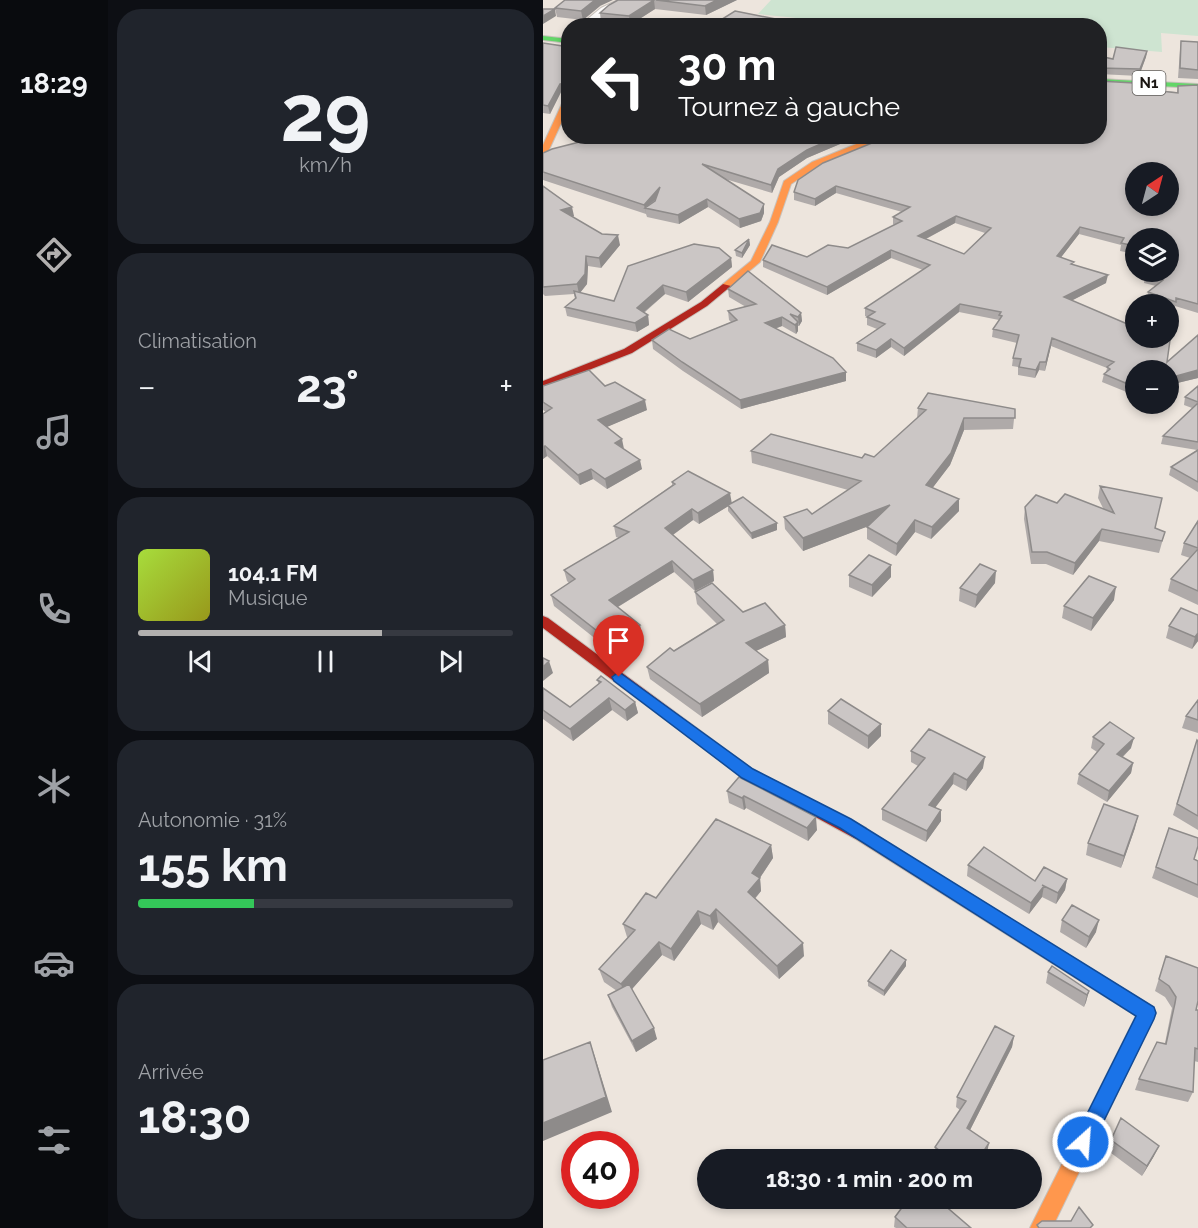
<!DOCTYPE html>
<html lang="fr">
<head>
<meta charset="utf-8">
<style>
  body { margin:0; font-family:Raleway,sans-serif; background:#20242c; color:#f1f3f6; height:100vh; display:flex; flex-direction:column; font-size:22px; white-space:nowrap }
  * { box-sizing:border-box; margin:0 }
  p { font-size:20px; color:#9ea1a6 }
  .icon { flex:none; width:33px; height:33px; fill:none; stroke:currentColor; stroke-width:2; stroke-linecap:round; stroke-linejoin:round }
  .map { position:relative; flex:1; overflow:hidden }
  .panel { display:flex; flex-direction:column; gap:9px; padding:9px; background:#0d0f14; width:435px }
  .panel>* { flex:none }
  .banner { position:absolute; left:18px; top:18px; width:546px; height:126px; border-radius:24px; box-shadow:0 3px 9px #0003; background:#202124; color:#fff; overflow:hidden }
  .needle { width:39px; rotate:36deg }
  .controls { position:absolute; left:582px; top:162px; display:grid; gap:12px }
  .controls a { display:grid; place-items:center; width:54px; height:54px; border-radius:50%; background:#171b24; box-shadow:0 3px 9px #0003; font-size:30px }
  .speed { position:absolute; left:18px; top:1131px; display:flex; gap:12px; font-size:30px; font-weight:700; text-align:center }
  .speed>* { display:grid; place-content:center; width:78px; height:78px; border-radius:50%; background:#171b24; box-shadow:0 3px 9px #0003; line-height:1 }
  .speed .limit { border:9px solid #d22; background:#fff; color:#111 }
  .pin { position:absolute; display:grid; place-items:center; width:51px; height:51px; color:#fff; margin:-62px -26px; border-radius:50% 50% 50% 0; rotate:-45deg; box-shadow:0 0 6px #0007 }
  .pin .icon { rotate:45deg }
  .me { position:absolute; width:66px; margin:-33px; rotate:26deg; stroke-linejoin:round; filter:drop-shadow(0 0 4px #0008) }
  .turn { display:flex; align-items:center; gap:21px; height:126px; padding:0 18px; font-size:27px }
  .turn .icon { width:78px; height:78px; stroke-width:2.5 }
  .turn b { display:block; font-size:42px; line-height:51px }
  .big { font-size:45px; font-weight:700; line-height:1.1 }
  .panel .widget { flex:1; display:flex; flex-direction:column; justify-content:center; gap:9px; min-width:0; padding:0 21px; border-radius:24px; background:#20242c }
  .panel .dial { align-items:center; gap:0 }
  .dial b { font-size:78px; line-height:1 }
  .song { display:flex; align-items:center; gap:18px }
  .cover { width:72px; height:72px; border-radius:9px; background:linear-gradient(135deg,hsl(80 70% 55%),hsl(60 70% 35%)) }
  .played { height:6px; border-radius:3px; background:linear-gradient(90deg,#b2b0af 65%,#363941 65%) }
  .keys { display:flex; justify-content:space-around; direction:ltr }
  .heat { display:flex; justify-content:space-between; align-items:center; font-size:33px; direction:ltr }
  .charge { height:9px; border-radius:4px; background:linear-gradient(90deg,#34c759 31%,#363941 0) }
  .trip { position:absolute; left:154px; top:1149px; width:345px; height:60px; border-radius:30px; background:#171b24; box-shadow:0 3px 9px #0003; font-weight:700; line-height:60px; text-align:center }
  main { display:flex; flex:1; min-height:0 }
  .tabs { display:flex; flex-direction:column; width:108px; justify-content:space-around; align-items:center; background:#090b0e; color:#9ea1a6 }
  .tabs .icon { width:42px; height:42px }
  .tabs .current { color:#b2b0af }
  .tabs b { font-size:27px; color:#f1f3f6 }
  .map>svg:first-child { display:block }
</style>
</head>
<body>
<main>
<nav class="tabs">
<b>18:29</b>
<svg class="icon current" aria-label="directions" viewBox="0 0 24 24"><path d="M12 3l9 9-9 9-9-9zM9 14v-3h6M13 9l2 2-2 2"/></svg>
<svg class="icon" aria-label="music" viewBox="0 0 24 24"><path d="M9 18V5l10-2v13"/><circle cx="6" cy="18" r="3"/><circle cx="16" cy="16" r="3"/></svg>
<svg class="icon" aria-label="phone" viewBox="0 0 24 24"><path d="M5 4h4l2 5-3 2q2 4 5 5l2-3 5 2v4C11 20 4 13 5 4z"/></svg>
<svg class="icon" aria-label="climate" viewBox="0 0 24 24"><path d="M12 3v18M4 7l16 10M4 17L20 7"/></svg>
<svg class="icon" aria-label="car" viewBox="0 0 24 24"><path d="M5 17H2v-5l4-1 3-4h7l3 4 3 1v5h-3M9 17h6M6 11h13"/><circle cx="7" cy="17" r="2"/><circle cx="17" cy="17" r="2"/></svg>
<svg class="icon" aria-label="filters" viewBox="0 0 24 24"><path d="M4 7h16M4 17h16"/><circle cx="9" cy="7" r="2"/><circle cx="15" cy="17" r="2"/></svg>
</nav>
<section class="panel">
<div class="widget dial"><b>29</b><p>km/h</p></div>
<div class="widget"><p>Climatisation</p>
<div class="heat"><a>−</a><b class="big">23°</b><a>+</a></div>
</div>
<div class="widget">
<div class="song"><i class="cover"></i><div><b>104.1 FM</b><p>Musique</p></div></div>
<div class="played"></div>
<div class="keys"><svg class="icon" aria-label="previous" viewBox="0 0 24 24"><path d="M18 5L8 12l10 7zM5 5v14"/></svg><svg class="icon" aria-label="pause" viewBox="0 0 24 24"><path d="M8 5v14M16 5v14"/></svg><svg class="icon" aria-label="next" viewBox="0 0 24 24"><path d="M6 5l10 7-10 7zM19 5v14"/></svg></div>
</div>
<div class="widget"><p>Autonomie · 31%</p><b class="big">155 km</b><div class="charge"></div></div>
<div class="widget"><p>Arrivée</p><b class="big">18:30</b></div>
</section>
<div class="map">
<svg width="655" height="1228" viewBox="0 0 655 1228">
  <rect width="100%" height="100%" fill="#ede5dd"/>
  <path fill="#cee4d1" d="M228,0H655V36L618,33L619,52L557,47L556,26H411L360,19L349,25L333,26L215,14Z"/>
  <g fill="none" stroke-linecap="round" stroke-linejoin="round">
    <g stroke="#c8c2bc" stroke-width="2">
      <path id="street" d="M75,0H90L66,12L50,26H36L58,8Z"/>
    </g>
    <g stroke="#c8c2bc" stroke-width="2">
      <path id="fast" d="M0,36L26,39V43L0,40Z
        M556,79L655,84V88L556,83Z"/>
    </g>
    <g stroke="#c8c2bc" stroke-width="2">
      <path id="slow" d="M26,95V106L4,154L0,156V145L22,97Z
        M333,136H344L275,166L248,184L235,222L217,262L186,288H180V284L208,261L227,222L241,181L269,162Z
        M317,826L610,1007L613,1013L610,1019L509,1228H487L593,1016L311,838L309,833L311,828Z"/>
    </g>
    <g stroke="#c8c2bc" stroke-width="2">
      <path id="jam" d="M180,284L188,286L164,306L89,353L0,388V381L81,349L158,302Z
        M0,616L5,618L209,769L323,828L325,833L323,838L317,840L311,838L199,777L0,628Z"/>
    </g>
    <use href="#street" fill="#fcfbfa" fill-rule="evenodd"/>
    <use href="#fast" fill="#63d668" fill-rule="evenodd"/>
    <use href="#slow" fill="#ff974d" fill-rule="evenodd"/>
    <use href="#jam" fill="#b3261e" fill-rule="evenodd"/>
  </g>
  <path fill="#afaaa9" fill-rule="evenodd" d="M75,0H194L163,15L112,9L87,25L58,22L57,13Z
    M57,6L40,20L14,17L12,8Z
    M638,41L655,42V79L635,78L637,50Z
    M0,43L18,92L7,114L0,113Z
    M604,51L603,57L596,76L556,74V56L570,59Z
    M655,85V313L632,306L631,310L626,308V304H616L604,300L605,292L613,286L601,283L602,275L626,272V238H592V254L577,251L578,245L536,234L518,257L563,283L528,301L624,362L655,378L626,385V370L591,395L559,382L561,374L563,372L564,368L508,346L502,371L496,370L492,378L475,375V367L469,366L470,358L474,343L449,337L450,329L456,320L416,312L361,356L348,347L333,358L314,351V343L334,329L324,325V317L322,316V308L380,270L348,258L284,295L220,267V260L264,257L305,248L351,225L350,224V217L359,212L293,193L272,206L251,200V192L468,140L556,136L591,88L634,92L635,86ZM412,223L442,233L421,254L383,239Z
    M51,136H316L264,158L236,177L229,193L182,179L221,204V213L218,221L197,228L165,207L136,224L104,217L103,214L0,180V153L54,138Z
    M0,186L31,216L30,217L77,245L58,268L45,266L44,284L37,293L71,301L188,258L189,267L145,302L122,294L101,313L105,315L106,325L94,332L24,316L22,307L32,299L31,294L2,296L0,294Z
    M206,239L207,245L199,258L193,256L192,250Z
    M185,289L258,313L259,321L256,326H255V331L253,334L239,326L232,329L303,381L198,409L140,371L110,349L109,340L147,339L188,322L186,320L185,311L203,307L186,297Z
    M0,386H62L104,410L63,427L80,449L99,469L64,489L50,479L37,485L4,456L0,459L3,412L0,410Z
    M655,386V492L626,475L628,467L654,450L618,444L620,436L649,408L641,405L642,397Z
    M375,408L472,409L470,429L421,430L407,465L389,488L416,511L388,539L372,532L353,556L324,539V527L325,526L260,551L242,529L241,517L269,514L305,490L209,463L208,451L319,458L331,457L374,418Z
    M129,482L189,503L234,523V530L209,539L185,511V506L156,524L150,520L130,535L170,570L171,581L152,591L131,572L75,607L97,625L99,636L98,637L99,639L73,655L11,606L8,595L26,583L24,581L21,570L76,538L73,537L71,526L129,485Z
    M557,486L612,528L622,532L616,553L556,541L530,575L503,564H488L481,519L482,507L514,503L560,508L555,498Z
    M655,521V605L625,591L628,579L647,558L638,555L641,543Z
    M306,575L348,577L329,597L306,587Z
    M452,583L432,608L416,601L417,588Z
    M152,592L200,612L242,625L243,637L213,651L225,660L226,673L159,717L107,679L104,667L174,624L154,604Z
    M571,600L548,631L519,618L521,606Z
    M655,615V641L649,649L623,638L626,626Z
    M54,680L92,702L95,713L84,721L69,710L30,741L0,719V688L27,707L56,685Z
    M655,700V733L639,728L643,716Z
    M285,711L338,724V736L325,749L285,724Z
    M550,737L588,748L580,757L590,763L588,773L564,802L534,784L536,774L554,752L548,748Z
    M654,740L655,741V830L630,815Z
    M368,751L440,768L423,791L410,784L392,807L398,821L383,842L339,820V809L375,766L368,762Z
    M196,777L274,830L265,841L203,808L201,810L186,803L184,791Z
    M592,828L578,868L543,855L545,843Z
    M626,828L651,859L655,861V898L609,878Z
    M228,845L230,858L217,878L218,891L212,899L261,956L236,979L175,922L170,930L158,924L131,961L119,955L89,989L114,1039L93,1052L69,1007L65,995L74,991L61,982L56,969L85,938L84,937L80,924L113,898Z
    M425,865L492,881L524,879L522,890L513,904L499,897L486,914L424,876Z
    M519,920L553,932L543,948L517,932Z
    M623,956L653,1010H655V1062L651,1061L650,1092L645,1102L592,1090L596,1079L622,1043L629,1008L622,997L612,991Z
    M363,960V966L341,996L325,986V981Z
    M505,972L546,991L543,1002L541,1007L503,983Z
    M471,1036L469,1047L427,1130L444,1153L440,1160H394L391,1158L392,1147L417,1110L413,1107L414,1097Z
    M568,1140L611,1156L599,1176L564,1150Z
    M352,1217L428,1228H353L351,1227Z"/>
  <path fill="#8e8b8a" d="M52,0H70L57,6L40,20L38,11Z
    M111,0L112,9L87,25L86,16Z
    M174,0H194L163,15L162,6Z
    M12,9L13,16L0,24V16Z
    M604,51L603,57L596,76L597,69Z
    M26,83V91L18,92L7,114L5,106L17,84Z
    M296,136H316L264,158L236,177L229,193L228,185L235,169L264,150Z
    M293,186V193L272,206V199Z
    M117,187L118,195L102,208L103,214L101,205Z
    M164,199L165,207L136,224L135,215Z
    M221,204V213L218,221L197,228L196,219Z
    M29,207L31,216L20,219L18,210Z
    M413,216L412,223L375,243V236Z
    M537,227L536,234L513,264L514,256Z
    M75,235L77,245L58,268L56,258Z
    M206,239L207,245L199,258V253Z
    M348,250V258L284,295V287Z
    M43,256L45,266L44,284L36,294L34,284Z
    M188,258L189,267L145,302L143,292Z
    M565,275L563,283L520,305L521,297Z
    M120,285L122,294L95,317L94,308Z
    M417,304L416,312L361,356V348Z
    M258,313L259,321L256,326L255,317Z
    M105,315L106,325L94,332L92,323Z
    M239,317V326L222,332V323Z
    M255,322V331L253,334L252,325Z
    M509,338L508,346L502,371L503,362Z
    M348,339V347L333,358V350Z
    M497,362L496,370L492,378L493,370Z
    M655,370V378L626,385V378Z
    M303,372V381L198,409L197,400Z
    M102,400L104,410L57,430L55,420Z
    M421,418V430L407,465L382,498L383,485Z
    M79,439L81,449L72,443Z
    M2,446L4,456L0,459V447Z
    M97,460L99,469L64,489L62,479Z
    M48,469L50,479L37,485L35,475Z
    M187,493L189,504L156,524L155,513Z
    M416,499V511L388,539L389,527Z
    M347,505V518L260,551V538Z
    M149,509L150,520L124,539L122,528Z
    M372,520V532L353,556L354,544Z
    M234,523V530L209,539L208,533Z
    M559,529L556,541L530,575L532,563Z
    M129,561L131,572L68,611L66,600Z
    M348,565V577L329,597V585Z
    M170,570L171,581L152,591L150,580Z
    M453,571L452,583L432,608L434,595Z
    M573,587L571,600L548,631L550,618Z
    M97,625L99,636L98,637L99,639L73,655L71,644Z
    M242,625L243,637L204,655L203,643Z
    M655,633V641L649,649L652,637Z
    M225,660L226,673L159,717L157,704Z
    M6,661L10,673L0,681V667Z
    M66,698L69,710L30,741L27,729Z
    M92,702L95,713L84,721L82,710Z
    M338,724V736L325,749V736Z
    M591,738L588,748L572,764L574,754Z
    M442,757L440,768L423,791L424,780Z
    M590,763L588,773L564,802L566,791Z
    M411,773L410,784L386,816V805Z
    M201,796L203,808L201,810L199,798Z
    M398,810V821L383,842L384,831Z
    M595,816L592,828L578,868L581,856Z
    M273,817L274,830L265,841L264,828Z
    M228,845L230,858L216,879L217,878L218,891L206,905L205,892L209,873Z
    M524,879L522,890L513,904L515,893Z
    M501,886L499,897L486,914L488,903Z
    M173,909L175,922L170,930L167,916Z
    M155,911L158,924L131,961L128,949Z
    M556,920L553,932L543,948L546,937Z
    M116,942L119,955L82,997L78,984Z
    M260,943L261,956L236,979L234,966Z
    M363,960V966L341,996V991Z
    M546,991L543,1002L541,1007L544,995Z
    M111,1028L114,1039L93,1052L89,1041Z
    M471,1036L469,1047L423,1138L424,1128Z
    M47,1042L52,1057L69,1112L0,1141V1123Z
    M446,1143L444,1153L440,1160H435Z
    M616,1146L611,1156L599,1176L604,1166Z"/>
  <path fill="#cbc6c5" stroke="#8e8b8a" stroke-width="1.5" fill-rule="evenodd" d="M22,0H52L38,11L12,8Z
    M75,0H111L86,16L57,13L66,5Z
    M113,0H174L162,6Z
    M0,9H12L0,16Z
    M192,11L268,26H168Z
    M369,23L399,26H367Z
    M638,41L655,42V70L637,68Z
    M0,43L26,47V59L24,60H26V83L17,84L5,106L0,105Z
    M573,47L604,51L597,69L556,68V56L570,59Z
    M556,81L591,83L590,88L635,93V86L655,85V304L633,298V302L605,292L620,280L602,275L605,272H626V238H592V246L578,243L581,238L537,227L514,256L531,262L528,264L565,275L521,297L582,323L592,325V338H626V332L628,333L624,362L655,335V370L626,378V370H592V387L561,374L567,369L564,367L571,362L509,338L503,362H497L493,370L476,367L478,359L470,358L476,335L450,329L459,316L456,315L458,312L417,304L361,348L348,339L333,350L314,343L342,324L324,317L332,312L322,308L387,265L348,250L284,287L220,260L229,245L264,257L285,245L305,248L359,221L350,217L367,207L293,186L272,199L251,192L255,180L280,163L346,136H453L468,140L475,136H556ZM592,172H626V206H592ZM413,216L448,228L421,254L375,236Z
    M60,136H296L264,150L235,169L228,185L159,164L221,204L217,213L196,219L164,199L135,215L102,208L112,201L117,187L101,205L0,172V153L9,149Z
    M0,186L29,207L18,210L59,234L75,235L56,258L43,256L42,274L34,284L0,287Z
    M206,239L199,253L192,250Z
    M151,244L176,248L188,258L143,292L120,285L94,308L105,315L92,323L22,307L33,298L31,291L71,301L85,266Z
    M205,271L258,313L255,317L247,314L255,322L252,325L239,317L222,323L290,358L303,372L197,400L139,362L109,340L126,329L147,339L194,320L185,311L213,304L185,289Z
    M46,370L62,386L72,382L102,400L55,420L79,439L72,443L97,460L62,479L48,469L35,475L2,446L0,447V414L9,408L0,402V386Z
    M655,386V402L642,397Z
    M385,393L472,409V418H421L408,453L383,485L416,499L389,527L372,520L354,544L324,527L347,505L260,538L241,517L264,509L269,514L318,481L208,451L228,434L319,458L322,454L331,457L383,410L375,408Z
    M655,403V442L620,436Z
    M655,450V482L628,467Z
    M145,471L187,493L155,513L149,509L122,528L170,570L150,580L129,561L66,600L97,625L94,626L96,628L71,644L8,595L32,579L21,570L86,532L71,526L132,484L129,482Z
    M557,486L619,498L612,528L622,532L619,541L559,529L532,563L504,552H489L482,507L493,495L514,503L522,494L571,513Z
    M200,497L234,523L208,533L185,505Z
    M655,521V548L641,543Z
    M655,549V591L628,579Z
    M326,555L348,565L329,585L306,575Z
    M437,564L453,571L434,595L417,588Z
    M546,576L573,587L550,618L521,606Z
    M169,583L200,612L222,603L242,625L203,643L225,660L157,704L104,667L127,648L131,651L181,620L152,592Z
    M638,608L655,615V633L652,637L626,626Z
    M0,658L6,661L0,667Z
    M58,676L92,702L82,710L66,698L27,729L0,710V688L27,707L58,682L54,680Z
    M298,699L338,724L325,736L285,711Z
    M655,700V720L643,716Z
    M567,722L591,738L574,754L590,763L566,791L536,774L561,744L550,737Z
    M386,729L442,757L424,780L411,773L386,805L398,810L384,831L339,809L382,758L368,751Z
    M654,740L655,741V816L634,804Z
    M196,777L273,817L264,828L201,796L199,798L184,791Z
    M561,804L595,816L581,856L545,843Z
    M173,819L228,845L209,873L217,878L205,892L260,943L234,966L173,909L167,916L155,911L128,949L116,942L78,984L56,969L92,930L80,924L103,893L113,898Z
    M626,828L655,838V846L651,859L655,861V885L613,867Z
    M441,847L492,881L501,867L524,879L515,893L499,885L501,886L488,903L425,865Z
    M529,905L556,920L546,937L519,920Z
    M348,950L363,960L341,991L325,981Z
    M623,956L655,968V1001L653,1010H655V1049L652,1048L650,1092L596,1079L614,1042L623,1044L632,1003L633,997L626,986L616,979Z
    M509,966L546,991L544,995L505,972Z
    M86,984L111,1028L89,1041L65,995Z
    M452,1026L471,1036L424,1128L446,1143L435,1160H409L392,1147L423,1101L414,1097Z
    M47,1042L63,1097L0,1123V1060Z
    M578,1118L616,1146L604,1166L568,1140Z
    M366,1198H393L428,1228H364L352,1217Z
    M536,1207L550,1225L547,1228H496L494,1225L499,1221H528Z"/>
  <path fill="#1a73e8" stroke="#114b97" stroke-width="1.5" d="M76,672L210,769L308,819L611,1007L613,1013L611,1019L547,1149L540,1152L533,1149L530,1142L593,1016L297,828L199,778L71,681L69,677Z"/>
  <g text-anchor="middle" stroke-width="4.5" stroke-linejoin="round" paint-order="stroke">
    <rect fill="#fff" stroke="#5f5c59" stroke-width="1.5" x="589.5" y="71" width="33" height="24" rx="4.5"/>
    <g font-size="15" font-weight="bold" fill="#1b1612">
      <text x="606" y="88">N1</text>
    </g>
  </g>
</svg>
<div class="controls">
<a><svg class="needle" viewBox="-14 -14 28 28"><path d="M0-13l5 13h-10z" fill="#e53935"/><path d="M0 13l5-13h-10z" fill="#9ea1a6"/></svg></a>
<a><svg class="icon" aria-label="layers" viewBox="0 0 24 24"><path d="M12 4l9 5-9 5-9-5zM3 14l9 5 9-5"/></svg></a>
<a>+</a>
<a>−</a>
</div>
<div class="speed"><div class="limit">40</div></div>
<div class="pin" style="left:76px;top:677px;background:#d93025"><svg class="icon" aria-label="arrive" viewBox="0 0 24 24"><path d="M6 21V4h12l-3 4 3 4H6"/></svg></div>
<svg class="me" style="left:540px;top:1142px" viewBox="-20 -20 40 40"><circle r="17" fill="#1a73e8" stroke="#fff" stroke-width="3"/><path d="M0-11L8 9 0 5-8 9z" fill="#fff"/></svg>
<div class="trip">18:30 · 1 min · 200 m</div>
<div class="banner">
<div class="turn"><svg class="icon" aria-label="left" viewBox="0 0 24 24"><path d="M17 20v-9H6M10 6l-5 5 5 5"/></svg><div><b>30 m</b>Tournez à gauche</div></div>
</div>
</div>
</main>
</body>
</html>
